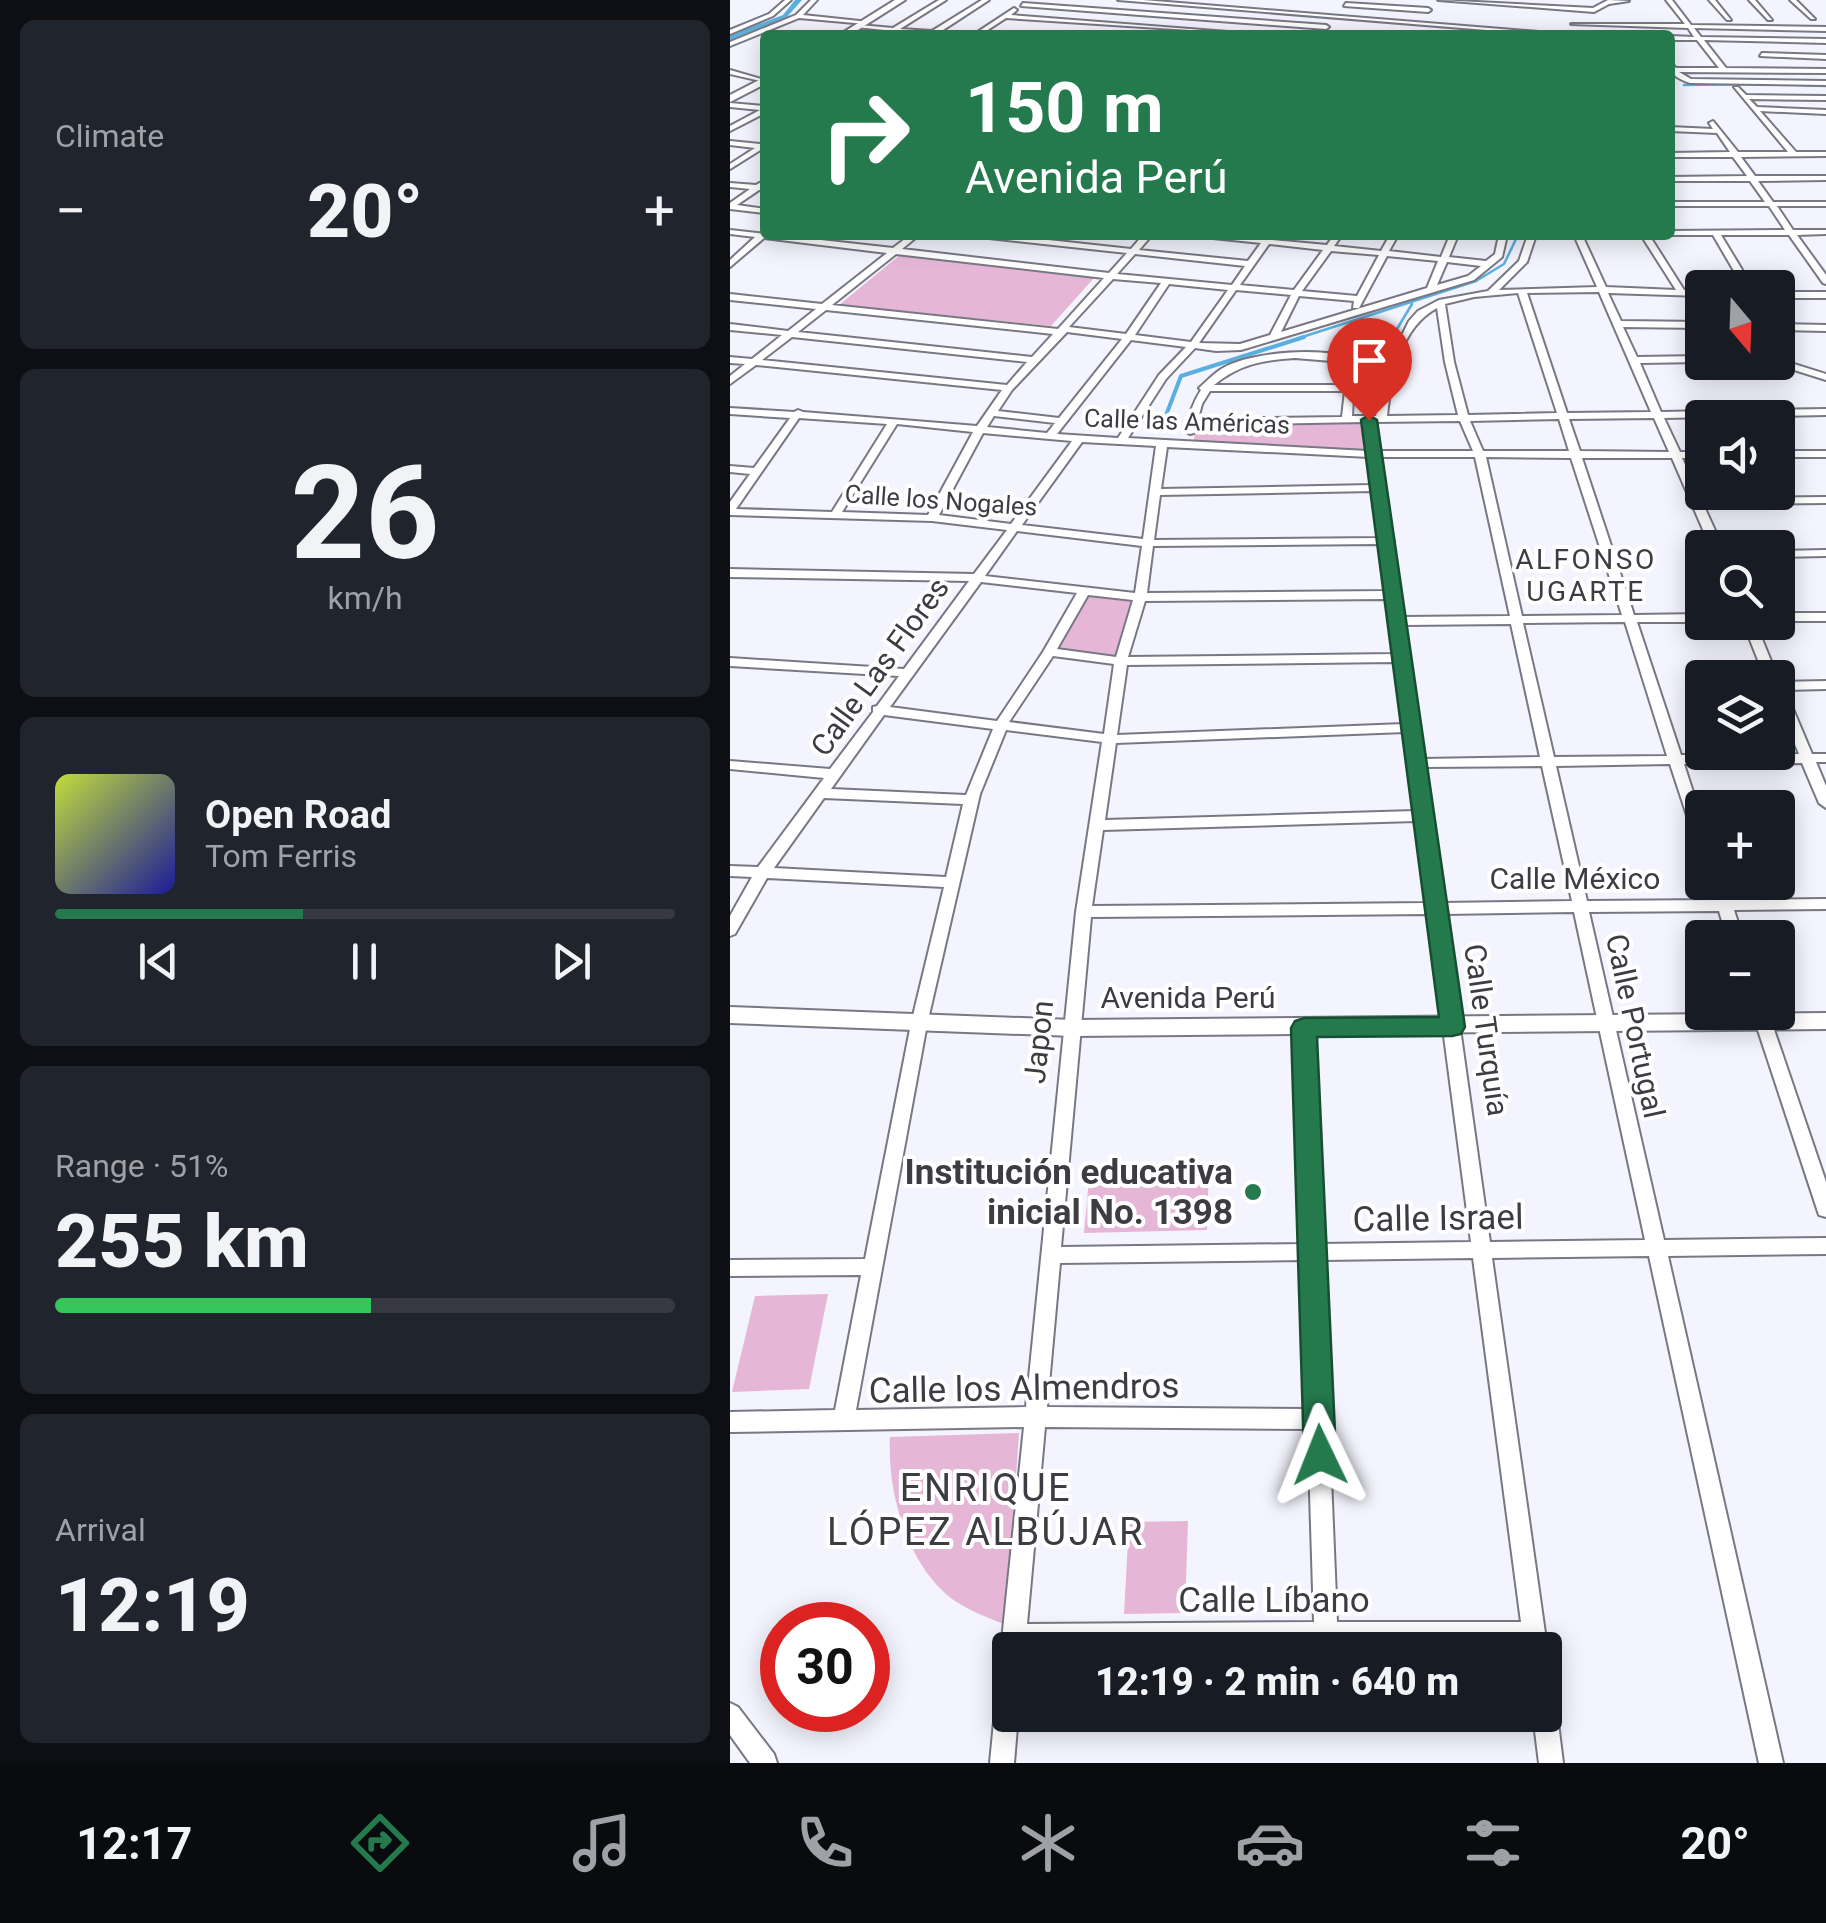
<!DOCTYPE html>
<html lang="en">
<head>
<meta charset="utf-8">
<style>
  body { margin:0; font-family:Roboto,sans-serif; background:#20242c; color:#f1f3f6; height:100vh; display:flex; flex-direction:column; font-size:38px; white-space:nowrap }
  * { box-sizing:border-box; margin:0 }
  p { font-size:32px; color:#9ea1a6 }
  .icon { flex:none; width:55px; height:55px; fill:none; stroke:currentColor; stroke-width:2; stroke-linecap:round; stroke-linejoin:round }
  .map { position:relative; flex:1; overflow:hidden }
  .side { display:flex; flex-direction:column; gap:20px; padding:20px; background:#0d0f14; width:730px }
  .side>* { flex:none }
  .banner { position:absolute; left:30px; top:30px; width:915px; height:210px; border-radius:10px; box-shadow:0 5px 25px #0003; background:#247a4d; color:#fff; overflow:hidden }
  .needle { width:65px; rotate:161deg }
  .tools { position:absolute; left:955px; top:270px; display:grid; gap:20px }
  .tools a { display:grid; place-items:center; width:110px; height:110px; border-radius:10px; background:#171b24; box-shadow:0 5px 25px #0003; font-size:50px }
  .speed { position:absolute; left:30px; top:1602px; display:flex; gap:20px; font-size:50px; font-weight:700; text-align:center }
  .speed>* { display:grid; place-content:center; width:130px; height:130px; border-radius:50%; background:#171b24; box-shadow:0 5px 25px #0003; line-height:1 }
  .speed .limit { border:15px solid #d22; background:#fff; color:#111 }
  .pin { position:absolute; display:grid; place-items:center; width:85px; height:85px; color:#fff; margin:-102px -42px; border-radius:50% 50% 50% 0; rotate:-45deg; box-shadow:0 0 10px #0007 }
  .pin .icon { rotate:45deg }
  .me { position:absolute; width:110px; margin:-55px; rotate:358deg; stroke-linejoin:round; filter:drop-shadow(0 0 8px #0008) }
  .turn { display:flex; align-items:center; gap:35px; height:210px; padding:0 40px; font-size:45px }
  .turn .icon { width:130px; height:130px; stroke-width:2.5 }
  .turn b { display:block; font-size:70px; line-height:85px }
  .big { font-size:75px; font-weight:800; line-height:1.1 }
  .side .widget { flex:1; display:flex; flex-direction:column; justify-content:center; gap:15px; min-width:0; padding:0 35px; border-radius:15px; background:#20242c }
  .side .dial { align-items:center; gap:0 }
  .dial b { font-size:130px; line-height:1 }
  .song { display:flex; align-items:center; gap:30px }
  .cover { width:120px; height:120px; border-radius:15px; background:linear-gradient(135deg,hsl(70 70% 55%),hsl(240 70% 35%)) }
  .played { height:10px; border-radius:5px; background:linear-gradient(90deg,#247a4d 40%,#363941 40%) }
  .keys { display:flex; justify-content:space-around; direction:ltr }
  .heat { display:flex; justify-content:space-between; align-items:center; font-size:55px; direction:ltr }
  .charge { height:15px; border-radius:8px; background:linear-gradient(90deg,#34c759 51%,#363941 0) }
  .trip { position:absolute; left:262px; top:1632px; width:570px; height:100px; border-radius:10px; background:#171b24; box-shadow:0 5px 25px #0003; font-weight:800; line-height:100px; text-align:center }
  .tabs { display:flex; height:160px; justify-content:space-around; align-items:center; background:#090b0e; color:#9ea1a6 }
  .tabs .icon { width:70px; height:70px }
  .tabs .on { color:#247a4d }
  .tabs b { font-size:45px; color:#f1f3f6 }
  main { display:flex; flex:1; min-height:0 }
  .map>svg:first-child { display:block }
</style>
</head>
<body>
<main>
<section class="side">
<div class="widget"><p>Climate</p>
<div class="heat"><a>−</a><b class="big">20°</b><a>+</a></div>
</div>
<div class="widget dial"><b>26</b><p>km/h</p></div>
<div class="widget">
<div class="song"><i class="cover"></i><div><b>Open Road</b><p>Tom Ferris</p></div></div>
<div class="played"></div>
<div class="keys"><svg class="icon" aria-label="previous" viewBox="0 0 24 24"><path d="M18 5L8 12l10 7zM5 5v14"/></svg><svg class="icon" aria-label="pause" viewBox="0 0 24 24"><path d="M8 5v14M16 5v14"/></svg><svg class="icon" aria-label="next" viewBox="0 0 24 24"><path d="M6 5l10 7-10 7zM19 5v14"/></svg></div>
</div>
<div class="widget"><p>Range · 51%</p><b class="big">255 km</b><div class="charge"></div></div>
<div class="widget"><p>Arrival</p><b class="big">12:19</b></div>
</section>
<div class="map">
<svg width="1096" height="1763" viewBox="0 0 1096 1763">
  <rect width="100%" height="100%" fill="#f4f4fe"/>
  <path fill="#e6b6d6" d="M171,254L364,278L321,326L109,305Z
    M635,423L638,450L464,441L465,425Z
    M356,593L407,598L389,658L324,651Z
    M479,1166L477,1230L354,1233L360,1169Z
    M98,1294L79,1389L2,1392L25,1296Z
    M289,1433L276,1625C259,1618 240,1611 225,1601C177,1567 157,1492 160,1437Z
    M458,1521L455,1613L394,1614L399,1522Z"/>
  <g fill="none" stroke-linecap="round" stroke-linejoin="round">
    <path stroke="#59afdd" stroke-width="2.5" d="M954,85L1028,84
      M1069,85L1096,86
      M566,339L746,281L774,264L788,235
      M661,339L682,304"/>
    <path stroke="#59afdd" stroke-width="4" d="M636,416L637,378L662,337
      M430,431L451,376L574,337"/>
    <path fill="#59afdd" fill-rule="evenodd" d="M65,0H72L57,17L0,40V35L53,15Z"/>
    <g stroke="#787885" stroke-width="4">
      <path id="street" d="M55,0H61L43,16L0,34V30L39,14Z
        M81,0H87L73,15L139,22L136,24L69,18L0,46V42L66,15Z
        M209,0H216L170,29L202,31L252,0H259L210,32L228,35H203L126,27L129,25L163,28Z
        M388,0H413L845,35H818Z
        M708,0L863,8L878,0L899,1L879,4L864,12Z
        M936,0H942L961,25L1096,27V31L964,28L971,37L1096,39V43L974,40L996,68L1096,69V73L949,72L961,79L1096,81V85L960,83C948,79 940,75 940,62L946,68H989L967,40H940V36L964,37L958,28L841,24H955Z
        M979,0H985L1001,20H997Z
        M1019,0H1025L1042,20H1038Z
        M1060,0H1066L1085,19H1081Z
        M293,3L596,25L599,27L596,29L291,6Z
        M616,3L698,8L701,10L698,12L614,6Z
        M284,8L287,10L281,15L537,35L276,18L250,35H243Z
        M1032,53L1096,55V59L1030,56Z
        M0,70L35,80V82L0,74Z
        M1004,87H1008L1016,95L1096,96V100L1019,99L1027,107L1096,110V114L1030,111L1066,152H1096V156L1011,157L1025,176H1096V180L1028,181L1043,202H1096V206H1047L1063,230H1096V234L1067,235L1096,275V284L1093,283L1059,235H991L1023,288H1014L983,235H938L940,231L1055,230L1039,206H940V202H1035L1020,181H940V177L1017,176L1003,157H940V153L1000,152L987,133L940,131V127L983,129L979,123L983,121L1008,152H1058Z
        M0,103L35,106V113L0,131V126L30,110L0,107Z
        M0,141L30,144L35,142V147L0,169V164L25,148L0,145Z
        M35,180L34,190H29L7,205L35,209V213L0,209V203L20,189L0,187V183L26,185Z
        M0,230L163,248L180,235H189L172,249L379,273L397,253L250,237L246,235H273L401,249L413,235H422L409,250L518,261L531,243L473,237L469,235L534,239L537,235H545L542,240L597,245L604,235H612L604,246L651,251L660,235H668L659,251L711,257L720,235H728L719,257L756,261L765,254L769,235H777L772,257L744,280L511,350L486,351L465,348L436,379L398,438L638,451L634,422L467,425L464,433L460,434L455,431C459,417 462,404 471,390L469,388C476,382 484,373 493,368C519,352 599,345 625,361L622,416H646L658,364L679,321L688,311L709,300L758,291L789,261L798,235H806L797,262L769,290L867,287L844,235H852L876,287L946,290L911,235H919L954,290H972V296L878,293L891,321L972,322V328L893,327L907,357L972,356V362L910,363L931,412L1096,409V415L934,418L950,452H972V458H952L970,498L1096,497V503L973,504L993,548H981L942,458H852L904,615L972,614V622H907L951,755L1069,754L1048,703V682L1096,681V689L1055,690L1082,754H1096V762H1086L1096,786V808L1089,803L1072,763L954,764L972,820V845L965,840L940,764L826,766L857,901L985,900L980,882H995L1000,900L1096,899V909L1004,910L1013,938H997L989,911L859,912L934,1240L1096,1238V1254L938,1256L1053,1763H1029L919,1256L762,1258L815,1633L818,1650L815,1656V1650H794V1644L601,1645L596,1647L591,1645L295,1646V1650H280V1660L275,1658L271,1650L294,1427L0,1432V1412L105,1410L131,1275L0,1276V1260L135,1259L181,1024L214,887L37,878L5,934L0,936V916L22,877L0,876V866L28,867L94,778L0,769V761L100,769L143,712V707L147,706L169,676L0,666V658L174,669L239,581L0,577V569L244,574L277,530L202,521L0,515V502L20,474L0,472V466L24,468L60,418L0,414V408L64,412L68,410L73,412L247,426L272,390L26,365L0,384V376L15,364L0,363V357L22,359L52,335L0,330V324L58,331L86,309L0,300V294L92,304L157,253L34,238L0,267V260L25,237L0,234ZM539,244L593,250L564,290L510,285ZM601,251L649,255L627,296L572,291ZM166,254L374,278L328,329L102,305ZM405,254L515,266L502,285L387,274ZM657,256L708,261L697,288L551,332L569,296L624,301L623,308H629ZM717,262L751,266L738,276L707,285ZM383,279L431,283L396,334L339,327ZM439,284L498,290L461,342L405,335ZM506,290L561,295L540,335L510,344L469,343ZM869,292L921,412L837,413L797,293ZM788,293L827,413L738,415L724,362L715,304L744,297ZM707,308L715,362L728,415L657,416C661,377 670,328 707,308ZM96,310L323,334L302,357L68,332ZM337,332L392,339L329,418L268,411L282,390ZM62,337L297,362L277,385L32,360ZM401,340L456,347L429,375L388,438L327,434ZM565,358L614,362L617,364L615,385H484C509,364 533,360 565,358ZM480,391H615L612,417L468,419L472,404ZM264,416L325,423L317,433L257,427ZM69,418L157,424L102,512L6,509ZM924,418L939,452L850,451L839,419ZM829,419L839,451H753L740,421ZM730,421L743,451H648L644,422ZM167,424L243,432L198,515L112,512ZM253,433L342,441L281,524L209,515ZM352,442L426,446L413,539L292,525ZM437,447L639,457L642,485L431,489ZM649,457H745L780,616L672,617L669,598L671,595L668,592L662,544L664,541L661,538L654,491L656,488L653,485ZM756,457L841,458L892,615L792,616ZM643,491L649,538L424,540L430,495ZM287,531L412,546L405,593L255,576ZM650,544L656,591L417,593L423,546ZM251,582L347,593L313,652L267,721L160,707ZM358,595L403,600L386,657L327,649ZM657,599L665,654L398,657L415,601ZM895,622L937,756L824,757L793,623ZM781,624L810,757L692,759L688,731L690,728L687,725L673,625ZM323,656L384,664L374,734L279,722ZM665,662L674,724L387,735L397,665ZM154,715L263,729L236,795L101,789ZM276,730L372,742L346,912L296,1407L126,1410L197,1024L250,794ZM675,732L685,811L375,820L386,743ZM812,766L842,901L712,903L693,767ZM94,798L233,804L216,877L44,868ZM686,821L697,903L362,906L373,830ZM844,912L915,1240L760,1242L714,914ZM698,914L741,1242L591,1244L582,1028L580,1024H568L566,1028L572,1244L331,1247L361,917ZM743,1258L791,1622H607L592,1260ZM573,1260L578,1409L317,1407L330,1263ZM315,1427L578,1429L584,1622L297,1624Z
        M1048,292H1096V298H1048Z
        M1048,324L1096,325V331L1048,330Z
        M1048,359L1096,374V380L1045,364Z
        M1048,451H1096V457H1048Z
        M1096,550V556L1048,557V551Z
        M1048,613H1096V621H1048Z
        M1013,622H1025L1048,678V679L1035,678Z
        M1022,1012H1038L1096,1182V1217L1089,1215L1087,1209Z
        M280,1668V1715H288L284,1763H260L268,1680L272,1672Z
        M0,1703L8,1707L44,1754L47,1763H20L0,1735Z
        M815,1703L823,1707L827,1715L833,1763H809L803,1715H815Z"/>
    </g>
    <g stroke="#787885" stroke-width="4">
      <path id="secondary" d="M0,1007L343,1020L1096,1013V1029L343,1036L0,1023Z"/>
    </g>
    <g stroke="#787885" stroke-width="4">
      <path id="primary" d="M165,0H175L120,35H109Z
        M35,77V84L0,102V95Z"/>
    </g>
    <use href="#street" fill="#fff" fill-rule="evenodd"/>
    <use href="#secondary" fill="#fff" fill-rule="evenodd"/>
    <use href="#primary" fill="#fff" fill-rule="evenodd"/>
  </g>
  <path fill="#247a4d" stroke="#174f32" stroke-width="2.5" d="M639,415L647,420L735,1027L731,1034L722,1036L587,1037L606,1455L602,1466L590,1471L579,1466L574,1455L561,1028L565,1021L574,1018L709,1017L631,420Z"/>
  <circle fill="#247a4d" stroke="#fff" stroke-width="4" cx="523" cy="1192" r="10"/>
  <g text-anchor="middle" stroke-width="8" stroke-linejoin="round" paint-order="stroke">
    <g font-size="25" fill="#3c3c42" stroke="#fff">
      <text transform="translate(457 421) rotate(2)" y="9">Calle las Américas</text>
      <text transform="translate(211 500) rotate(4)" y="9">Calle los Nogales</text>
    </g>
    <g font-size="28" letter-spacing="2.5" fill="#3c3c42" stroke="#fff">
      <text x="856" y="569">ALFONSO<tspan x="856" dy="32">UGARTE</tspan></text>
    </g>
    <g font-size="30" fill="#3c3c42" stroke="#fff">
      <text transform="translate(150 667) rotate(-54)" y="10">Calle Las Flores</text>
      <text x="845" y="889">Calle México</text>
      <text x="458" y="1008">Avenida Perú</text>
      <text transform="translate(905 1026) rotate(78)" y="10">Calle Portugal</text>
      <text transform="translate(756 1030) rotate(82)" y="10">Calle Turquía</text>
      <text transform="translate(309 1042) rotate(-84)" y="10">Japon</text>
    </g>
    <g font-size="35" font-weight="bold" fill="#3c3c42" stroke="#fff" text-anchor="end">
      <text x="503" y="1184">Institución educativa<tspan x="503" dy="40">inicial No. 1398</tspan></text>
    </g>
    <g font-size="35" fill="#3c3c42" stroke="#fff">
      <text transform="translate(708 1218) rotate(-1)" y="12">Calle Israel</text>
      <text transform="translate(294 1388) rotate(-1)" y="12">Calle los Almendros</text>
      <text x="544" y="1612">Calle Líbano</text>
    </g>
    <g font-size="38" letter-spacing="2.5" fill="#3c3c42" stroke="#fff">
      <text x="256" y="1501">ENRIQUE<tspan x="256" dy="44">LÓPEZ ALBÚJAR</tspan></text>
    </g>
  </g>
</svg>
<div class="tools">
<a><svg class="needle" viewBox="-14 -14 28 28"><path d="M0-13l5 13h-10z" fill="#e53935"/><path d="M0 13l5-13h-10z" fill="#9ea1a6"/></svg></a>
<a><svg class="icon" aria-label="sound" viewBox="0 0 24 24"><path d="M4 9h4l5-4v14l-5-4H4zM17 9q2 3 0 6"/></svg></a>
<a><svg class="icon" aria-label="search" viewBox="0 0 24 24"><circle cx="10" cy="10" r="6"/><path d="M15 15l6 6"/></svg></a>
<a><svg class="icon" aria-label="layers" viewBox="0 0 24 24"><path d="M12 4l9 5-9 5-9-5zM3 14l9 5 9-5"/></svg></a>
<a>+</a>
<a>−</a>
</div>
<div class="speed"><div class="limit">30</div></div>
<div class="pin" style="left:639px;top:420px;background:#d93025"><svg class="icon" aria-label="arrive" viewBox="0 0 24 24"><path d="M6 21V4h12l-3 4 3 4H6"/></svg></div>
<svg class="me" style="left:590px;top:1455px" viewBox="-20 -20 40 40"><path d="M0-17L14 15 0 8-14 15z" fill="#247a4d" stroke="#fff" stroke-width="4"/></svg>
<div class="trip">12:19 · 2 min · 640 m</div>
<div class="banner">
<div class="turn"><svg class="icon" aria-label="right" viewBox="0 0 24 24"><path d="M7 20v-9h11M14 6l5 5-5 5"/></svg><div><b>150 m</b>Avenida Perú</div></div>
</div>
</div>
</main>
<nav class="tabs">
<b>12:17</b>
<svg class="icon on" aria-label="directions" viewBox="0 0 24 24"><path d="M12 3l9 9-9 9-9-9zM9 14v-3h6M13 9l2 2-2 2"/></svg>
<svg class="icon" aria-label="music" viewBox="0 0 24 24"><path d="M9 18V5l10-2v13"/><circle cx="6" cy="18" r="3"/><circle cx="16" cy="16" r="3"/></svg>
<svg class="icon" aria-label="phone" viewBox="0 0 24 24"><path d="M5 4h4l2 5-3 2q2 4 5 5l2-3 5 2v4C11 20 4 13 5 4z"/></svg>
<svg class="icon" aria-label="climate" viewBox="0 0 24 24"><path d="M12 3v18M4 7l16 10M4 17L20 7"/></svg>
<svg class="icon" aria-label="car" viewBox="0 0 24 24"><path d="M5 17H2v-5l4-1 3-4h7l3 4 3 1v5h-3M9 17h6M6 11h13"/><circle cx="7" cy="17" r="2"/><circle cx="17" cy="17" r="2"/></svg>
<svg class="icon" aria-label="filters" viewBox="0 0 24 24"><path d="M4 7h16M4 17h16"/><circle cx="9" cy="7" r="2"/><circle cx="15" cy="17" r="2"/></svg>
<b>20°</b>
</nav>
</body>
</html>
